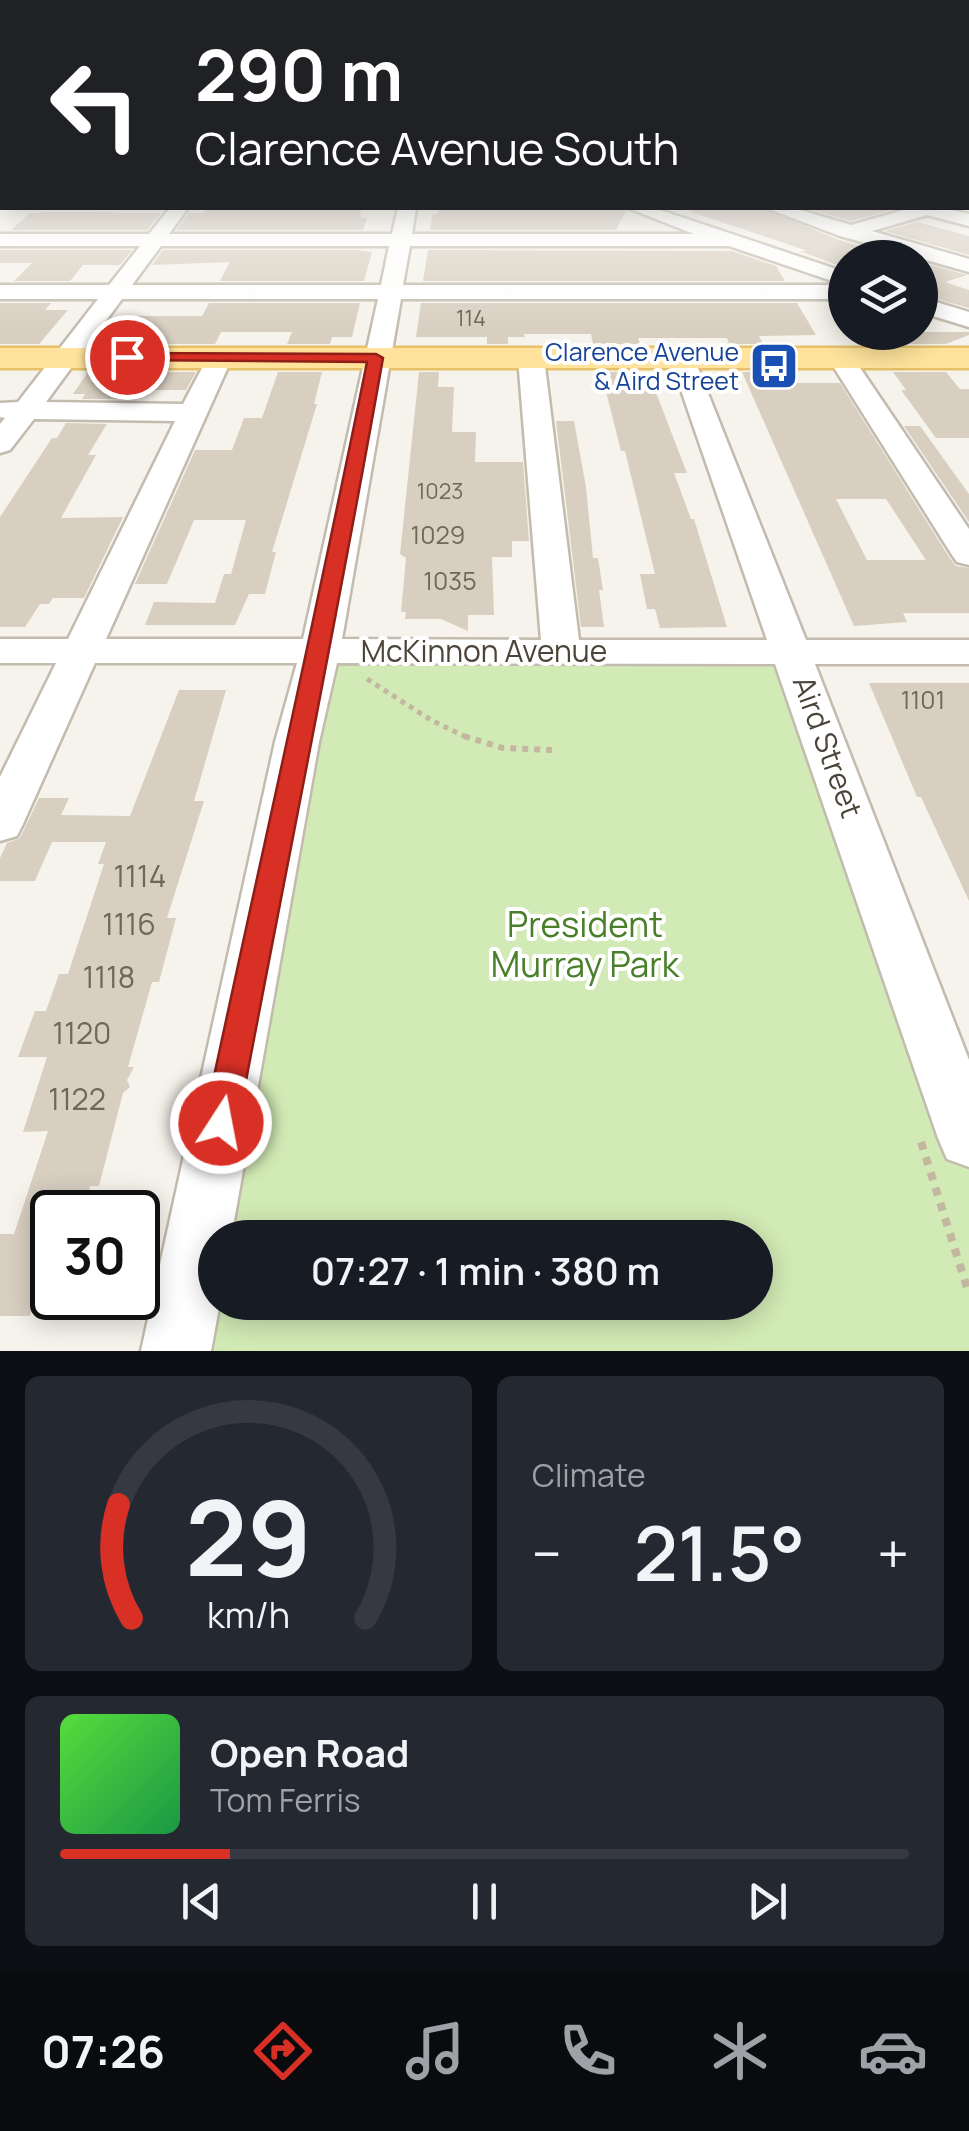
<!DOCTYPE html>
<html lang="en">
<head>
<meta charset="utf-8">
<style>
  body { margin:0; font-family:Manrope,sans-serif; background:#242831; color:#f1f3f6; height:100vh; display:flex; flex-direction:column; font-size:38px; white-space:nowrap }
  * { box-sizing:border-box; margin:0 }
  p { font-size:32px; color:#9ea1a6 }
  .icon { flex:none; width:55px; height:55px; fill:none; stroke:currentColor; stroke-width:2; stroke-linecap:round; stroke-linejoin:round }
  .map { position:relative; height:1351px; overflow:hidden }
  .drawer { display:flex; flex-direction:column; gap:25px; padding:25px; background:#0d0f14; flex:1 }
  .drawer>* { flex:none }
  .top-card { position:absolute; left:0px; top:0px; width:970px; height:210px; box-shadow:0 5px 25px #0003; background:#202124; color:#fff; overflow:hidden }
  .buttons { position:absolute; left:828px; top:240px; display:grid; gap:20px }
  .buttons a { display:grid; place-items:center; width:110px; height:110px; border-radius:50%; background:#171b24; box-shadow:0 5px 25px #0003; font-size:50px }
  .speed { position:absolute; left:30px; top:1190px; display:flex; gap:20px; font-size:50px; font-weight:700; text-align:center }
  .speed>* { display:grid; place-content:center; width:130px; height:130px; border-radius:50%; background:#171b24; box-shadow:0 5px 25px #0003; line-height:1 }
  .speed .limit { border:5px solid #111; border-radius:15px; background:#fff; color:#111 }
  .pin { position:absolute; display:grid; place-items:center; width:85px; height:85px; color:#fff; margin:-42px; border:5px solid #fff; border-radius:50%; box-shadow:0 2px 10px #0007 }
  .me { position:absolute; width:110px; margin:-55px; rotate:11deg; stroke-linejoin:round; filter:drop-shadow(0 0 8px #0008) }
  .turn { display:flex; align-items:center; gap:35px; height:210px; padding:0 30px; font-size:45px }
  .turn .icon { width:130px; height:130px; stroke-width:2.5 }
  .turn b { display:block; font-size:70px; line-height:85px }
  .big { font-size:75px; font-weight:600; line-height:1.1 }
  .drawer .tile { flex:1; display:flex; flex-direction:column; justify-content:center; gap:15px; min-width:0; padding:0 35px; border-radius:15px; background:#242831 }
  .drawer .dial { align-items:center; gap:0 }
  .dial svg { height:260px; overflow:visible; fill:none; stroke:#363941; stroke-width:7; stroke-linecap:round; text-anchor:middle }
  .dial text { fill:#f1f3f6; stroke:none }
  .song { display:flex; align-items:center; gap:30px }
  .cover { width:120px; height:120px; border-radius:15px; background:linear-gradient(135deg,hsl(110 70% 55%),hsl(140 70% 35%)) }
  .played { height:10px; border-radius:5px; background:linear-gradient(90deg,#d93025 20%,#363941 20%) }
  .keys { display:flex; justify-content:space-around; direction:ltr }
  .heat { display:flex; justify-content:space-between; align-items:center; font-size:55px; direction:ltr }
  .drawer .tiles { flex:1; display:grid; gap:25px; grid-template-columns:1fr 1fr }
  .tile:last-child { grid-column:span 2 }
  .trip { position:absolute; left:198px; top:1220px; width:575px; height:100px; border-radius:50px; background:#171b24; box-shadow:0 5px 25px #0003; font-weight:600; line-height:100px; text-align:center }
  .dock { display:flex; height:160px; justify-content:space-around; align-items:center; background:#090b0e; color:#9ea1a6 }
  .dock .icon { width:70px; height:70px }
  .dock .current { color:#d93025 }
  .dock b { font-size:45px; color:#f1f3f6 }
  .map>svg:first-child { display:block }
</style>
</head>
<body>
<div class="map">
<svg width="969" height="1351" viewBox="0 0 969 1351">
  <rect width="100%" height="100%" fill="#f6f3ec"/>
  <path fill="#d2eab5" fill-rule="evenodd" d="M320,652H792L969,1143V1351H185ZM215,1238H755V1302H215Z"/>
  <path fill="#d8cfc1" fill-rule="evenodd" d="M206,208H360L361,218H367L363,230H176L189,213H203Z
    M439,208H624L626,211L616,230H430L432,215L438,213Z
    M692,208H762L839,240L903,258H845V268L800,251H808L691,212Z
    M805,208H890L891,210L851,221Z
    M30,213L54,212L161,213L147,230H11Z
    M917,222L969,236V255L885,231Z
    M0,250H132L120,265H83L70,281H14L32,263H0Z
    M163,250H357L372,252L364,281H220L230,262L152,265Z
    M428,250L732,251L776,266L785,281H423Z
    M920,262L967,275L945,282L969,290V308L920,294Z
    M0,303H51L45,310H68L39,344H0Z
    M209,303H360L352,337H332L330,344H287L292,332H221L215,344H106L124,316H202Z
    M421,303H797L816,335L759,336L763,344H729L727,338H638L640,344H593L591,334H524L525,337H508V344H487V337H416Z
    M866,332H969V335L946,344H874Z
    M88,372H196L186,390H128L121,399H82L85,394H73Z
    M278,372H322L314,404H317L272,552H276L265,594H249L235,625H145L154,602L215,603L224,574H231L246,520H194L167,584H135L195,450H232L244,418H262Z
    M419,372H439L438,387H454L452,432H476L475,462H523L529,541H512V557H492L494,615H468V631L441,619H405L406,612H401L406,558L400,554Z
    M601,372H648L687,473H674L691,519H694L727,627L660,628L655,609H647L640,574H655L625,451H621Z
    M742,372H778L784,383H840L949,557L956,566L969,568V613H903L907,622L854,626ZM836,499H886L926,560H867Z
    M893,372H946L960,389H969V438H936L901,390H906Z
    M556,421H574L586,487L593,558H598L603,590H599L604,627H581Z
    M66,423L107,424L88,455H96L61,518L123,517L84,598H53L49,604H40L25,627H0V517L52,438H57Z
    M904,426H920L969,494V522Z
    M869,683H969V901L921,797H917Z
    M179,690H226L194,801H204L167,918H176L159,982H152L128,1067H134L127,1080L130,1087L123,1093L99,1186H90L83,1212H52V1283H39L30,1316H0V1234H14L48,1131L23,1132L47,1057H18L35,1011H46L59,974H68L104,864H98L106,842H52L35,881H0V858L7,843L20,838L39,798H69L61,815L130,816Z"/>
  <g fill="none" stroke-linecap="round" stroke-linejoin="round">
    <g stroke="#c2bbae" stroke-width="5">
      <path id="minor" d="M968,144H969V154H968Z
        M968,173H969V183H968Z
        M0,193H2V203H0Z
        M170,208H188L169,234H392L398,208H416L412,234H694L628,208H654L845,272V299H401L342,639L541,640L518,358L531,350L544,358L579,640H767L670,358L674,353H692L806,640H969V664H815L969,1060V1167L947,1159L938,1138L775,664L337,663L319,742L231,1238H215V1302H220L211,1351H141L275,742L297,663H95L23,824L17,836L0,841V777L56,663H0V639H68L175,421L34,419L10,450L0,453V424L5,418L0,417V403L18,402L98,299H0V285H109L140,246H0V234H149ZM161,246H389L381,285H132ZM410,246H729L844,285H403ZM122,299H378L303,639H106L232,358L219,350L210,353L183,404L46,402Z
        M766,208H793L851,225L911,208H942L969,214V226L927,215L872,231L969,259V272L840,236Z
        M920,297L969,312V327L920,312Z
        M841,350L850,353L969,529V565L957,562L952,555L828,358Z"/>
    </g>
    <g stroke="#e6c16a" stroke-width="5">
      <path id="major" d="M0,348H969V368H0Z"/>
    </g>
    <path stroke="#c4b79f" stroke-width="5" stroke-dasharray="5 5" stroke-linecap="butt" d="M367,679L431,720L470,739"/>
    <path stroke="#c4b79f" stroke-width="6" stroke-dasharray="6 6" stroke-linecap="butt" d="M464,736L503,748L552,750"/>
    <path stroke="#c4b79f" stroke-width="8" stroke-dasharray="8 8" stroke-linecap="butt" d="M921,1142L969,1294"/>
    <use href="#minor" fill="#fff" fill-rule="evenodd"/>
    <use href="#major" fill="#ffe39c" fill-rule="evenodd"/>
  </g>
  <linearGradient id="sky" x2="0" y2="1"><stop stop-color="#8fc1ec"/><stop offset="0.43" stop-color="#fbfaf6"/><stop offset="1" stop-color="#fbfaf6" stop-opacity="0"/></linearGradient>
  <rect width="969" height="331" fill="url(#sky)"/>
  <path fill="#d93025" stroke="#8d1f18" stroke-width="2.5" d="M127,353L376,354L383,358C338,614 286,868 238,1123L233,1134L221,1139L209,1134L204,1123C258,869 316,617 367,362L122,360L120,357Z"/>
  <defs>
    <g id="bus-square" transform="scale(2.5)"><rect x="-9" y="-9" width="18" height="18" rx="4" fill="#1a4fb4" stroke="#fff"/><path d="M-5-6H5V4H4V6H2V4H-2V6H-4V4H-5ZM-3.5-4V0h7V-4ZM-3.5 1.2v1.5H-2V1.2ZM2 1.2v1.5H3.5V1.2Z" fill="#fff"/></g>
  </defs>
  <g fill-rule="evenodd">
    <use href="#bus-square" x="774" y="366"/>
  </g>
  <g text-anchor="middle" stroke-width="8" stroke-linejoin="round" paint-order="stroke">
    <g font-size="22" fill="#6e675b">
      <text x="471" y="326">114</text>
      <text x="440" y="499">1023</text>
    </g>
    <g font-size="25" fill="#164399" stroke="#fff" text-anchor="end">
      <text x="739" y="361">Clarence Avenue<tspan x="739" dy="29">&amp; Aird Street</tspan></text>
    </g>
    <g font-size="25" fill="#6e675b">
      <text x="438" y="544">1029</text>
      <text x="450" y="590">1035</text>
      <text x="923" y="709">1101</text>
    </g>
    <g font-size="30" fill="#4b4439" stroke="#fff">
      <text x="484" y="662">McKinnon Avenue</text>
      <text transform="translate(827 747) rotate(70)" y="10">Aird Street</text>
    </g>
    <g font-size="30" fill="#6e675b">
      <text x="140" y="887">1114</text>
      <text x="129" y="935">1116</text>
      <text x="109" y="988">1118</text>
      <text x="82" y="1044">1120</text>
      <text x="77" y="1110">1122</text>
    </g>
    <g font-size="35" fill="#4a7f2a" stroke="#fff">
      <text x="585" y="937">President<tspan x="585" dy="40">Murray Park</tspan></text>
    </g>
  </g>
</svg>
<div class="buttons">
<a><svg class="icon" aria-label="layers" viewBox="0 0 24 24"><path d="M12 4l9 5-9 5-9-5zM3 14l9 5 9-5"/></svg></a>
</div>
<div class="speed"><div class="limit">30</div></div>
<div class="pin" style="left:127px;top:357px;background:#d93025"><svg class="icon" aria-label="arrive" viewBox="0 0 24 24"><path d="M6 21V4h12l-3 4 3 4H6"/></svg></div>
<svg class="me" style="left:221px;top:1123px" viewBox="-20 -20 40 40"><circle r="17" fill="#d93025" stroke="#fff" stroke-width="3"/><path d="M0-11L8 9 0 5-8 9z" fill="#fff"/></svg>
<div class="trip">07:27 · 1 min · 380 m</div>
<div class="top-card">
<div class="turn"><svg class="icon" aria-label="left" viewBox="0 0 24 24"><path d="M17 20v-9H6M10 6l-5 5 5 5"/></svg><div><b>290 m</b>Clarence Avenue South</div></div>
</div>
</div>
<section class="drawer">
<div class="tiles">
<div class="tile dial"><svg viewBox="0 0 100 80">
<path d="M14 69A42 42 0 1 1 86 69"/>
<path d="M14 69A42 42 0 0 1 10 34" stroke="#d93025"/>
<text x="50" y="56" font-size="32" font-weight="700">29</text>
<text x="50" y="72" font-size="11">km/h</text>
</svg></div>
<div class="tile"><p>Climate</p>
<div class="heat"><a>−</a><b class="big">21.5°</b><a>+</a></div>
</div>
<div class="tile">
<div class="song"><i class="cover"></i><div><b>Open Road</b><p>Tom Ferris</p></div></div>
<div class="played"></div>
<div class="keys"><svg class="icon" aria-label="previous" viewBox="0 0 24 24"><path d="M18 5L8 12l10 7zM5 5v14"/></svg><svg class="icon" aria-label="pause" viewBox="0 0 24 24"><path d="M8 5v14M16 5v14"/></svg><svg class="icon" aria-label="next" viewBox="0 0 24 24"><path d="M6 5l10 7-10 7zM19 5v14"/></svg></div>
</div>
</div>
</section>
<nav class="dock">
<b>07:26</b>
<svg class="icon current" aria-label="directions" viewBox="0 0 24 24"><path d="M12 3l9 9-9 9-9-9zM9 14v-3h6M13 9l2 2-2 2"/></svg>
<svg class="icon" aria-label="music" viewBox="0 0 24 24"><path d="M9 18V5l10-2v13"/><circle cx="6" cy="18" r="3"/><circle cx="16" cy="16" r="3"/></svg>
<svg class="icon" aria-label="phone" viewBox="0 0 24 24"><path d="M5 4h4l2 5-3 2q2 4 5 5l2-3 5 2v4C11 20 4 13 5 4z"/></svg>
<svg class="icon" aria-label="climate" viewBox="0 0 24 24"><path d="M12 3v18M4 7l16 10M4 17L20 7"/></svg>
<svg class="icon" aria-label="car" viewBox="0 0 24 24"><path d="M5 17H2v-5l4-1 3-4h7l3 4 3 1v5h-3M9 17h6M6 11h13"/><circle cx="7" cy="17" r="2"/><circle cx="17" cy="17" r="2"/></svg>
</nav>
</body>
</html>
